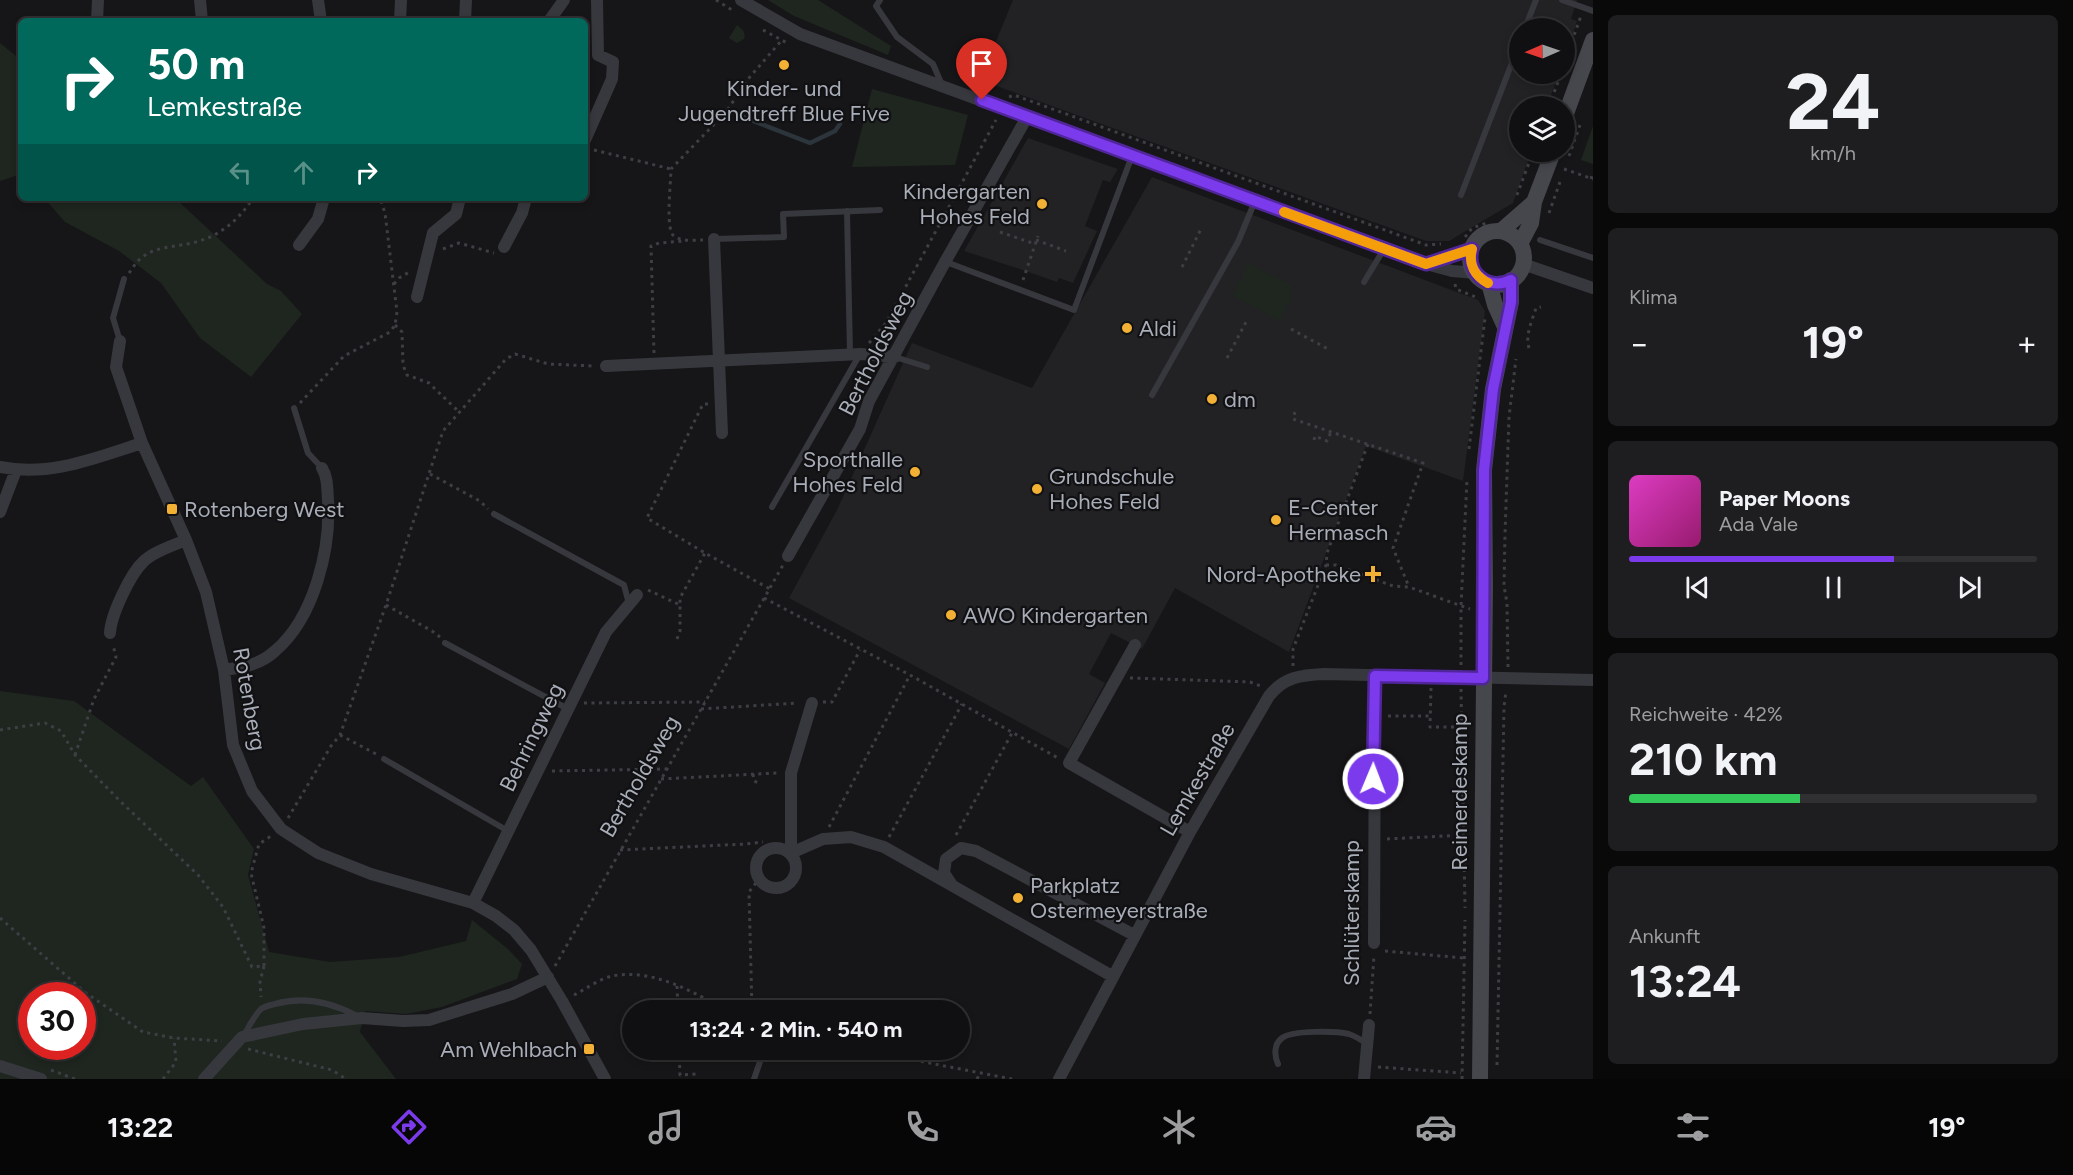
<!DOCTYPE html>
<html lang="de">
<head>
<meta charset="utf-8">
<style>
  body { margin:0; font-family:Figtree,sans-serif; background:#1e1e20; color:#f1f3f6; height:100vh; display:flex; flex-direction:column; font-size:22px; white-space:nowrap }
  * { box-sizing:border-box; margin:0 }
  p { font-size:20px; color:#9c9d9f }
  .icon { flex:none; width:33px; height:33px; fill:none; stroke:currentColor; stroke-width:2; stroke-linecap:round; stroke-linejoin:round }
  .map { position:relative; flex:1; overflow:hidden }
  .drawer { display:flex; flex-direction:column; gap:15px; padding:15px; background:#09090a; width:480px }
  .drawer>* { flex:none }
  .hud { position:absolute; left:18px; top:18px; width:570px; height:183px; border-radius:9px; box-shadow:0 3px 9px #0003,0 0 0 2px #303032; background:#00695c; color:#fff; overflow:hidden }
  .needle { width:39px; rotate:268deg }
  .controls { position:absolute; left:1509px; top:18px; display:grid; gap:12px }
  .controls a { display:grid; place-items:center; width:66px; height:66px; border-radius:50%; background:#101012; box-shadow:0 3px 9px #0003,0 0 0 2px #303032; font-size:30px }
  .speed { position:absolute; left:18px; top:982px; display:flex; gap:12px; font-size:30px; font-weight:700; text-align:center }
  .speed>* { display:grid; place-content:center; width:78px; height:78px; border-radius:50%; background:#101012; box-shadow:0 3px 9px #0003,0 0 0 2px #303032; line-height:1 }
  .speed .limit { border:9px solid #d22; background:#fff; color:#111 }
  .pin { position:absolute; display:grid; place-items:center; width:51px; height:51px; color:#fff; margin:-62px -26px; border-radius:50% 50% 50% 0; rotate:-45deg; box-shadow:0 0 6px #0007 }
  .pin .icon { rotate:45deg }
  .me { position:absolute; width:66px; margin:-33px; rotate:1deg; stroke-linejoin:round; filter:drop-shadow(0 0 4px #0008) }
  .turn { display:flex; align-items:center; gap:21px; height:126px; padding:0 30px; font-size:27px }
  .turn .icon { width:78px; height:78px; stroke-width:2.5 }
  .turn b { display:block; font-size:42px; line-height:51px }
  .lanes { display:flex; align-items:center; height:57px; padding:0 30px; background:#0003; justify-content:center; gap:30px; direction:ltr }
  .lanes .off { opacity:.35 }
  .big { font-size:45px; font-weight:700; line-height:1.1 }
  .drawer .tile { flex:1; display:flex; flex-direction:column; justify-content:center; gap:9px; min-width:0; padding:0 21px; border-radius:9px; background:#1e1e20 }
  .drawer .dial { align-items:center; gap:0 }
  .dial b { font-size:78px; line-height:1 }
  .song { display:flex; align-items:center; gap:18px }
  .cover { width:72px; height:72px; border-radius:9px; background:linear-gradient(135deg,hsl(310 70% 55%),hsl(320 70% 35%)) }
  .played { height:6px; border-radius:3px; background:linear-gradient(90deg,#7c3aed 65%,#303032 65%) }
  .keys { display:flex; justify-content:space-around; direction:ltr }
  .heat { display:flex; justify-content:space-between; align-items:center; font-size:33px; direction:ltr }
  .charge { height:9px; border-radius:4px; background:linear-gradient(90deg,#34c759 42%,#303032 0) }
  .trip { position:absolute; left:622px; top:1000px; width:348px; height:60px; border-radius:30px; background:#101012; box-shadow:0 3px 9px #0003,0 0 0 2px #303032; font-weight:700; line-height:60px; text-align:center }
  .tabs { display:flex; height:96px; justify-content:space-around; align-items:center; background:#060607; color:#9c9d9f }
  .tabs .icon { width:42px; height:42px }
  .tabs .on { color:#7c3aed }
  .tabs b { font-size:27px; color:#f1f3f6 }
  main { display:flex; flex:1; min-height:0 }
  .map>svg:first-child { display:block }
</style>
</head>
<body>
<main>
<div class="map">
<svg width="1593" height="1079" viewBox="0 0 1593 1079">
  <rect width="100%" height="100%" fill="#161618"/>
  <path fill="#222225" d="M1013,0H1577L1571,19L1577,21L1565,57L1564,28H1520V74H1559L1547,106H1520V152H1531L1513,203L1449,241H1426L980,80Z
    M1028,138L1118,169L1110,182L1103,180L1085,226L1097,231L1073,283L1059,278L1057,282L1023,270L964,251Z
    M1152,177L1478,300L1485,311L1463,481L1366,446L1289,652L1175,588L1142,649L1111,633L1089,674L1105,683L1069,749L789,598L837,510L912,343L1032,388Z"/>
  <path fill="#1e261f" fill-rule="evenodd" d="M768,0H818L891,46L888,55L794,16Z
    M737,25C743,30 746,32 744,39L737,43L729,38Z
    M0,43L21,60V174L0,181Z
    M872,89L968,115L955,165L852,167Z
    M1593,126V164L1581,160Z
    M44,198H175L267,284L281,291L302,314L251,377L200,338L161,283L119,251L65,222Z
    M1248,263L1293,286L1289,292L1293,295L1280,321L1232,296Z
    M0,691L74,701L191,786L203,777L254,849L248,875L269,952L330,962L399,957L466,941L472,920L508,949L522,964L517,979L442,1007L406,1014L365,1011L360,1032L396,1079H0ZM32,996H82V1047H32Z"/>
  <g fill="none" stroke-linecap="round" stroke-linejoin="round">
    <path stroke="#2c353c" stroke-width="4.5" d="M743,117L810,143L835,131L840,124"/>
    <path stroke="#3d3f44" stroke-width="3" stroke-dasharray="3 4.5" stroke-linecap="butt" d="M716,0L732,10
      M763,30L789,44
      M1564,63L1581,16
      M1009,97L1014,95L1426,245L1441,244
      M1549,106L1561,74
      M594,150L671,169
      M1569,156L1580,125
      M1564,169L1593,179
      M1591,179L1593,172
      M1517,195L1533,152
      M1549,213L1560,182
      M1000,232L1035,244
      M1465,237L1472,228L1489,222
      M703,240C694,240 682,242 674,236C665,230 671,182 671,169L726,112L749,78L781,41
      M1036,240L1066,251
      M443,249L459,243L494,253
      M1182,267L1201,229
      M129,273C133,268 136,262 141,258C157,245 181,247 199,241C223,234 240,218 253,198
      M1023,280L1038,236
      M394,284L399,278L411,271
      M1455,284L1456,289L1478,298
      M395,325L402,332L403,365L407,375L429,383L459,412
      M1291,329L1328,349
      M869,343L886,323L996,120
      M1529,348C1525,335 1532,321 1536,308L1541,307
      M654,353L651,246L659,243L683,241
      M1227,358L1246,322
      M300,403L344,356L390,332L395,325L397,312L385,213L380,198
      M708,404H703L647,518L705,553L770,589
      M1295,412L1293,419L1423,463L1393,548L1409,587
      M1314,440L1315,436L1327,441L1331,432
      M1469,449L1485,318
      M430,474L480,501L488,509
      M1326,565H1336L1393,586L1409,587L1470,609
      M648,590L680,605V598L705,553
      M764,598L910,675L1058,758
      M386,605L432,631L440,637
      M677,639L680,631V605
      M1461,665V606L1467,479
      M1293,666V649L1326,565L1327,553L1368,444
      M1508,667L1507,603L1504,586L1505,534L1509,417L1516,359
      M1130,678L1250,682L1261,686
      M1431,688L1430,727H1462
      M1461,689L1465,908
      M823,702H832L860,650
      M584,703L705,702
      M701,709L798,703
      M1388,716H1431
      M0,730L45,723L61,731L75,755L119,800L198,875L223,907L252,967L264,966L260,982L261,997
      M340,735L378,755
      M75,755L94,699L116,657L113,645
      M552,771L667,769
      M753,774L754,781L761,784
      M661,779L777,773
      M288,818L331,746L340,735L386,605L443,431L506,359L515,354L548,364L593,366
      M829,827L910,675
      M956,835L1012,733
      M889,837L962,704
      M1387,839L1464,835
      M620,850L746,844L763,842
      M0,918L86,993L143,1032L174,1038L222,1041
      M1385,951L1464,958
      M264,966V928L251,873L259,844L271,836
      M555,966L783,565
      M677,986L678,1011
      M574,995C586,989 599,979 612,976C653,968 693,992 728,1011
      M752,1011L749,892L759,879
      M1370,1014L1374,955
      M248,1049L332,1070L346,1079
      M679,1050L680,1075L696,1074
      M862,1050L1012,1079
      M1497,1065L1504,707L1506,691
      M1378,1067L1461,1073
      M51,1070L75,1079
      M163,1079L176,1062L174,1038
      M977,1079L980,1073
      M1462,1079L1465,920"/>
    <path stroke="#37383d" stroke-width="6" d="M880,0L876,6L897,37L933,64L942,85
      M1562,0L1593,11
      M1525,28L1536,0
      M1461,195L1520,42
      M847,211L850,354
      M714,239L784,237L783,214L880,210
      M1540,240L1593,258
      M946,262L1074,310L1132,156
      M1364,282L1384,249
      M120,341L113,318L124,279
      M895,357L927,367
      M1152,395L1238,242L1255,201
      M294,408L308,453L322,468
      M772,507L860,354
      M494,514L624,585L629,604
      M445,643L568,709
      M384,759L508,831
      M243,1037C248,1028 254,1016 261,1009C265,1006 271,1005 275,1004C303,996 331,1002 357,1016
      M1278,1064C1274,1055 1274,1044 1282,1038C1293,1030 1336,1031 1349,1034C1355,1036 1361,1040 1367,1043
      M754,1079L764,1050"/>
    <path stroke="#37383d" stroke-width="12" d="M200,0L202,21
      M318,0L321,21
      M741,0L800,34L1426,264L1452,271L1476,273
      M97,21L98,0
      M400,21L401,0
      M465,21L466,0
      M549,21L564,0
      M585,140L612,79L613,62L598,55L597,0
      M714,239L722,433
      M299,245L318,219L324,198
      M504,247L522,213L526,198
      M1427,264L1472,249
      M1523,264L1593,288
      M417,297L433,233L456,214L460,198
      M120,341L116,367L142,443L186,540L206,592L224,670L233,745L252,791L281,829L318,853L371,874L473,903L496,916L514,930L531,950L562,1001L605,1079
      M606,366L861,354L895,357
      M0,467C50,477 95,458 142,443
      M0,512L16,470
      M788,556L860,429L869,401L945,262L1027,117
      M110,633C111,615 130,574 144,561C155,551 172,546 186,540
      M1135,645L1069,763L1190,832
      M224,670C243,667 260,665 275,651C314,618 331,549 328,500C327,488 328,478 322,468
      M812,703L791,773V853L823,839L851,837L884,847L1112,976
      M756 868a20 20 0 1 1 40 0a20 20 0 1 1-40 0Z
      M952,885L944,873L946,859L961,848L976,851L1134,935
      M473,903L606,632L637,595
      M1374,943L1375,676
      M0,1066L41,1079
      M204,1079L242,1037L303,1024L362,1018L403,1021L429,1020L512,994L548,977
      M1059,1079L1190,832L1269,696C1284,677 1301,675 1324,674L1593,680
      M1364,1079L1369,1025"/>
    <path stroke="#45474d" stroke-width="16" d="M1564,119L1593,40
      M1501,231L1534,202
      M1470 258a27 27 0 1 1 54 0a27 27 0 1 1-54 0Z
      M1520,244L1531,223L1534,202L1553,152
      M1489,283L1495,305L1505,327
      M1480,1079L1485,587L1484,470L1493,389L1511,302V280"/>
  </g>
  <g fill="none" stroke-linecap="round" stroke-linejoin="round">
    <g stroke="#51269a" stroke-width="15">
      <path id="route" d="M982,100L1426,264L1472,249C1466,274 1489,291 1511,280V302L1493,389L1484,470L1483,678L1375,676L1373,779"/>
    </g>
    <use href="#route" stroke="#7c3aed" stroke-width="10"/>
    <path stroke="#f59e0b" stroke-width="10" d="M1284,212L1426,264L1472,249C1468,264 1475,276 1488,283"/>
  </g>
  <g fill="#f2b134" stroke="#111113" stroke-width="2">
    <circle cx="784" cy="65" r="6"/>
    <circle cx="1042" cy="204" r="6"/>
    <circle cx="1127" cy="328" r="6"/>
    <circle cx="1212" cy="399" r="6"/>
    <circle cx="915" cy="472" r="6"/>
    <circle cx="1037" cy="489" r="6"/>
    <rect x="166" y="503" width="12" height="12" rx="3"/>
    <circle cx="1276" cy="520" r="6"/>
    <path d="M1370 565h6v6h6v6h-6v6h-6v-6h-6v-6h6z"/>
    <circle cx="951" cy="615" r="6"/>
    <circle cx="1018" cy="898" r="6"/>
    <rect x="583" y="1043" width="12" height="12" rx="3"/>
  </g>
  <g text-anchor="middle" stroke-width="4.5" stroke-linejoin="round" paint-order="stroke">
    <g font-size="22" fill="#a8adb8" stroke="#111113" text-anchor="start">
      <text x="784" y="96" text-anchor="middle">Kinder- und<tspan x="784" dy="25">Jugendtreff Blue Five</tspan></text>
      <text x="1030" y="199" text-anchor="end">Kindergarten<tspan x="1030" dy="25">Hohes Feld</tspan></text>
      <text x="1139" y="336">Aldi</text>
      <text x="1224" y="407">dm</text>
      <text x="903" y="467" text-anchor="end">Sporthalle<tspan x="903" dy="25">Hohes Feld</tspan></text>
      <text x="1049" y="484">Grundschule<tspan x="1049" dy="25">Hohes Feld</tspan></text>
      <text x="1288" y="515">E-Center<tspan x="1288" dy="25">Hermasch</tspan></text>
      <text x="184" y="517">Rotenberg West</text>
      <text x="1361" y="582" text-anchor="end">Nord-Apotheke</text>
      <text x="963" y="623">AWO Kindergarten</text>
      <text x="1030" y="893">Parkplatz<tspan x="1030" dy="25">Ostermeyerstraße</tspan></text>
      <text x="577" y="1057" text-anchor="end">Am Wehlbach</text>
    </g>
    <g font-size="22" fill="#a8adb8" stroke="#111113">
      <text transform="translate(875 353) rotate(-63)" y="8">Bertholdsweg</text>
      <text transform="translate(250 699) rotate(80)" y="8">Rotenberg</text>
      <text transform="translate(531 737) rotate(-64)" y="8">Behringweg</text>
      <text transform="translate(639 776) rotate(-60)" y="8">Bertholdsweg</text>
      <text transform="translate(1197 779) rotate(-60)" y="8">Lemkestraße</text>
      <text transform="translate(1459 792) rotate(-90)" y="8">Reimerdeskamp</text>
      <text transform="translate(1351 913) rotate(-90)" y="8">Schlüterskamp</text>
    </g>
  </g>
</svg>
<div class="controls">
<a><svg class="needle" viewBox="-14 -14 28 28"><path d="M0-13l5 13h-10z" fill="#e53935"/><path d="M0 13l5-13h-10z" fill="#9c9d9f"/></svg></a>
<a><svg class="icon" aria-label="layers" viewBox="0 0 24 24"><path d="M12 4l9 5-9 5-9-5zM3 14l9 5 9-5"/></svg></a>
</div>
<div class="speed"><div class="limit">30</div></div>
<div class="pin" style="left:982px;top:100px;background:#d93025"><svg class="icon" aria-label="arrive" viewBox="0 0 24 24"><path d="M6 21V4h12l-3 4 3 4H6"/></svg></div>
<svg class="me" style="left:1373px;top:779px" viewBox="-20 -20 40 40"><circle r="17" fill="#7c3aed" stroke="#fff" stroke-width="3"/><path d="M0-11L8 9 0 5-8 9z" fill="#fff"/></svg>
<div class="trip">13:24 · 2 Min. · 540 m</div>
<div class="hud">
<div class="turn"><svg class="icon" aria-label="right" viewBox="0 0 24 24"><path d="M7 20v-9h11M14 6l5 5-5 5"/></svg><div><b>50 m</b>Lemkestraße</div></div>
<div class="lanes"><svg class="icon off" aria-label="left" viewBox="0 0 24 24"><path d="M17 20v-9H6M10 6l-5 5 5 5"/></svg><svg class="icon off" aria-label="ahead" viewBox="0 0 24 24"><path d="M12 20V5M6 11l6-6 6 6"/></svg><svg class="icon" aria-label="right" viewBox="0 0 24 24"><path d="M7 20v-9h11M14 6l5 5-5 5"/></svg></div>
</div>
</div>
<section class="drawer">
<div class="tile dial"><b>24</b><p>km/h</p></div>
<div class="tile"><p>Klima</p>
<div class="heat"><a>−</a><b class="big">19°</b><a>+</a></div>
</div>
<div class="tile">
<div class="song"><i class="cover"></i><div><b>Paper Moons</b><p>Ada Vale</p></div></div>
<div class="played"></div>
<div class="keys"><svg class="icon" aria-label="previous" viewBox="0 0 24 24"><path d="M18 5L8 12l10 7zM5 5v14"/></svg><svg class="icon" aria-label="pause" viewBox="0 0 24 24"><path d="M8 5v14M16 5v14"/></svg><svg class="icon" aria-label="next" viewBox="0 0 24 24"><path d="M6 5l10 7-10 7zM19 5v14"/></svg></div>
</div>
<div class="tile"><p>Reichweite · 42%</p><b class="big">210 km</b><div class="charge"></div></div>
<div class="tile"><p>Ankunft</p><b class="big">13:24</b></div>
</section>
</main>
<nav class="tabs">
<b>13:22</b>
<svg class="icon on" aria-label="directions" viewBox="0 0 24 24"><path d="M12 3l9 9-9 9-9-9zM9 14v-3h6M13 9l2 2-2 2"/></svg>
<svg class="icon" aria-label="music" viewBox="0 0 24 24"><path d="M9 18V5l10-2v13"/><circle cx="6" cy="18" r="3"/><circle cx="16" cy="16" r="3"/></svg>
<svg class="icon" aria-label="phone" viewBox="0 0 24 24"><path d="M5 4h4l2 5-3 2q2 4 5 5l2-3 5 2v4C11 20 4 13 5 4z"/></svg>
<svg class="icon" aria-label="climate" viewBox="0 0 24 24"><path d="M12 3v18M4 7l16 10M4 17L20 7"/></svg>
<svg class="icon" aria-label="car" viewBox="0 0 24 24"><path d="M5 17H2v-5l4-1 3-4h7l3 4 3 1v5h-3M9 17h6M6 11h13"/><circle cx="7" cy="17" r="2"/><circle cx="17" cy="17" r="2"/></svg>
<svg class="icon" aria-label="filters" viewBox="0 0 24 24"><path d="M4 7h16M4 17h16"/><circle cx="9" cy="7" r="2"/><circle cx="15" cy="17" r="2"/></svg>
<b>19°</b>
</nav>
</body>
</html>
